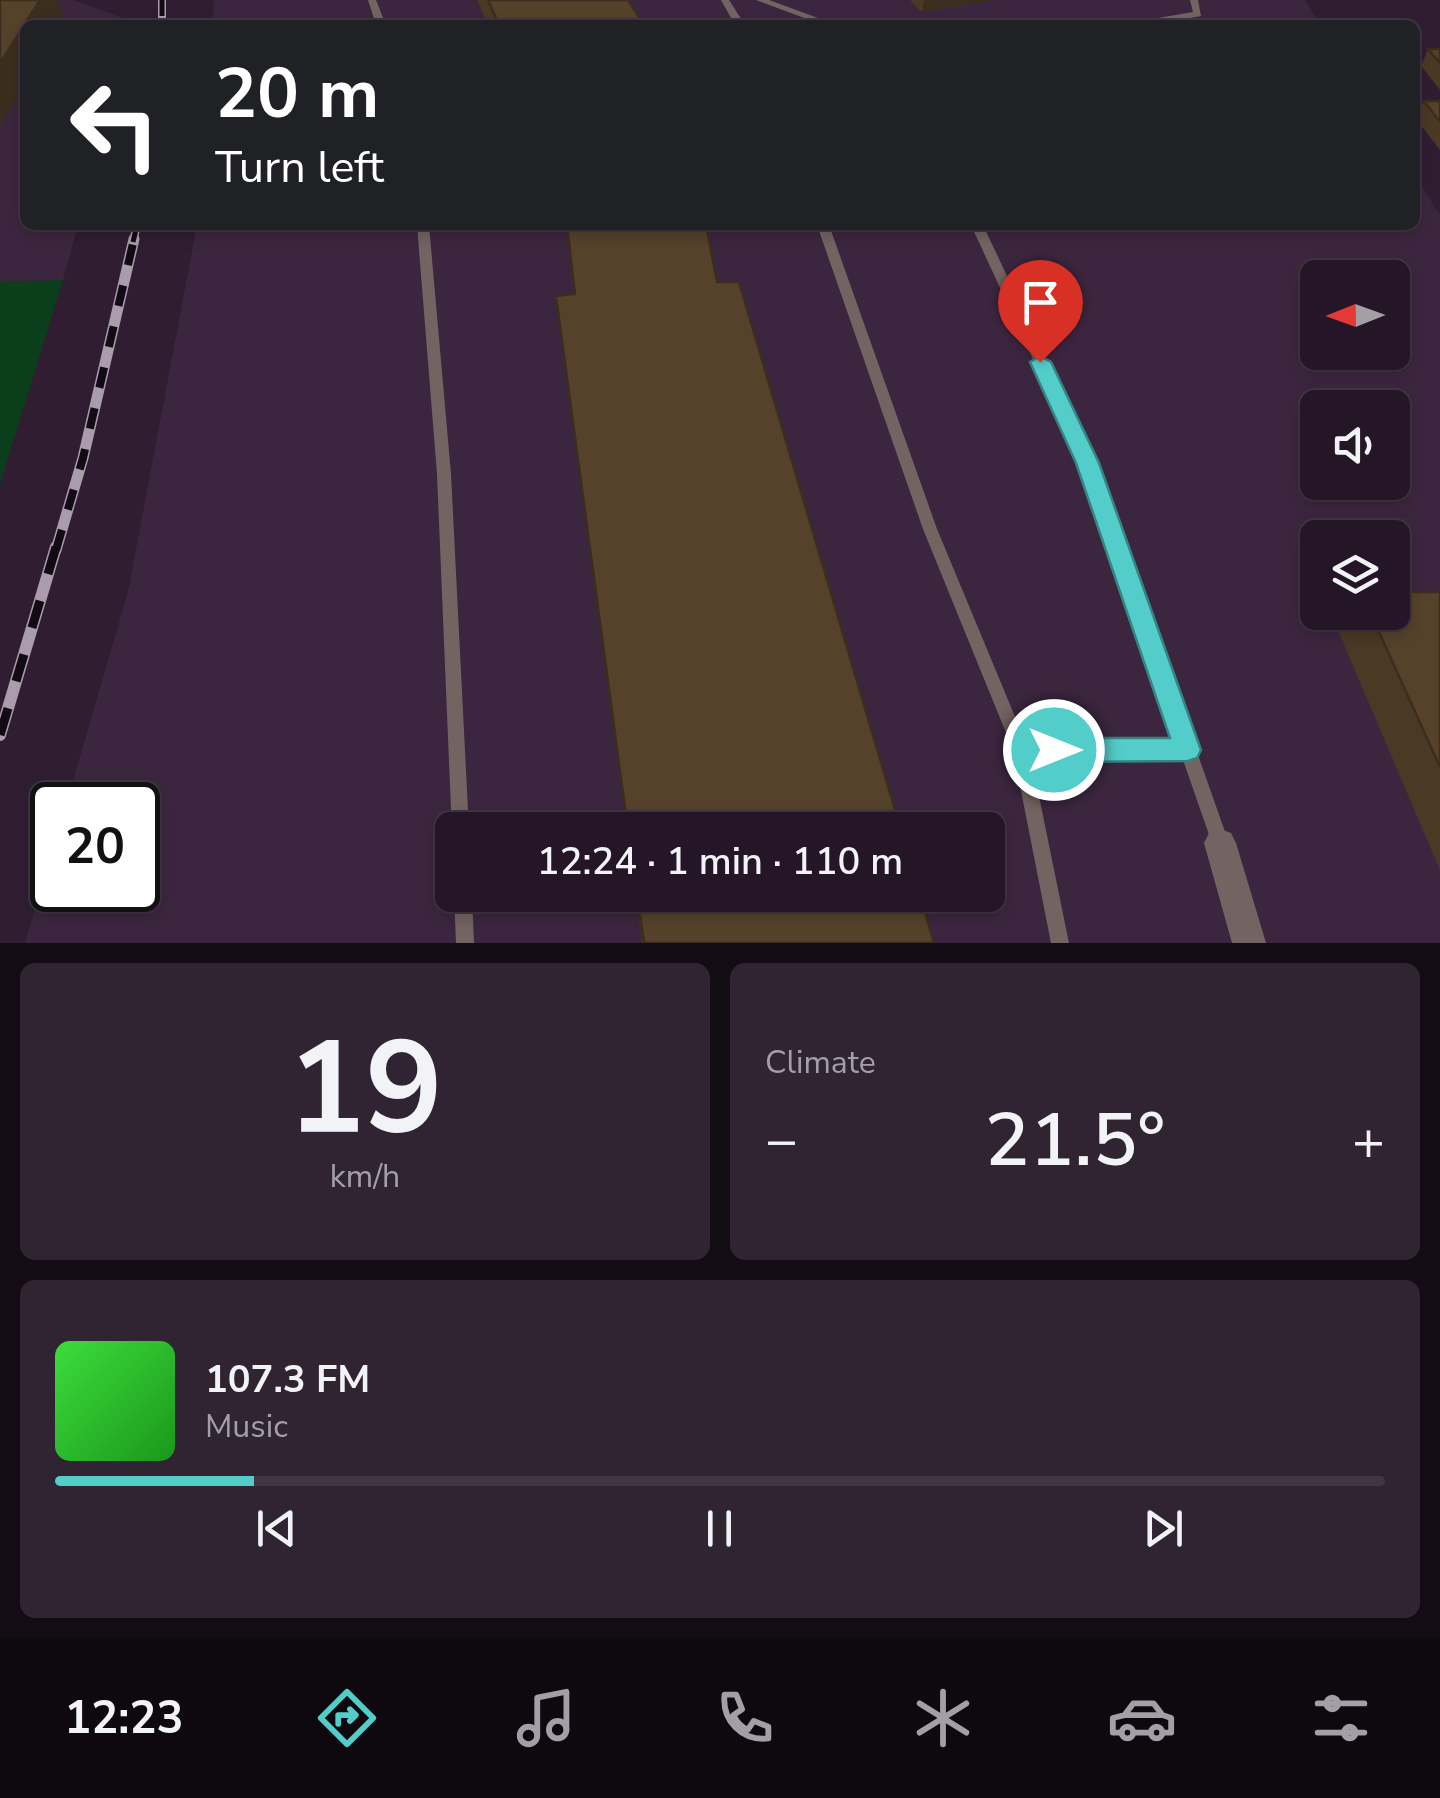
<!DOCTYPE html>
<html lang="en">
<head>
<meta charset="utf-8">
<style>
  body { margin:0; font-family:"Nunito Sans",sans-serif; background:#302332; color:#f1f3f6; height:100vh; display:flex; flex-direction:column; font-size:38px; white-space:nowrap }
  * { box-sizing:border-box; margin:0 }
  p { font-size:32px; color:#a39fa7 }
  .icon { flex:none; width:55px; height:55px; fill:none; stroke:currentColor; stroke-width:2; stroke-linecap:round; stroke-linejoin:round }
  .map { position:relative; height:943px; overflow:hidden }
  .details { display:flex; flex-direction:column; gap:20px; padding:20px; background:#140c15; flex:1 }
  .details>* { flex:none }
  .banner { position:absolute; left:20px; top:20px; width:1400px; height:210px; border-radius:15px; box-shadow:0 5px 15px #0003,0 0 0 2px #413543; background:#202124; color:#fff; overflow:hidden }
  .needle { width:65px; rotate:269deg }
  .tools { position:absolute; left:1300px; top:260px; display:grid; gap:20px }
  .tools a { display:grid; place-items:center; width:110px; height:110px; border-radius:15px; background:#241626; box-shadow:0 5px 15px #0003,0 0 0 2px #413543; font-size:50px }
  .speed { position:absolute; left:30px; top:782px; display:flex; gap:20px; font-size:50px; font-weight:700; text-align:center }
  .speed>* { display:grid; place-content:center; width:130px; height:130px; border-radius:50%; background:#241626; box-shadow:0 5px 15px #0003,0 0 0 2px #413543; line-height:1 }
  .speed .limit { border:5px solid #111; border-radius:15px; background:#fff; color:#111 }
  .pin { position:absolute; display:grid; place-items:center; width:85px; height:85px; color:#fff; margin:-102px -42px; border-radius:50% 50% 50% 0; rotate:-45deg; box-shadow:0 0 10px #0007 }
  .pin .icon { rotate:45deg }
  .me { position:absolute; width:110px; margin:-55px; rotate:90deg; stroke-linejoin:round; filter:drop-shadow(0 0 8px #0008) }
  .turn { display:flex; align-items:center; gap:35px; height:210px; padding:0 30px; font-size:45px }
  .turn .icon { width:130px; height:130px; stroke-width:2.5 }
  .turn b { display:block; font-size:70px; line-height:85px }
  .big { font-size:75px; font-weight:600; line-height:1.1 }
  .details .card { flex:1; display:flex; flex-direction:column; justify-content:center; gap:15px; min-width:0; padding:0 35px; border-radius:15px; background:#302332 }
  .details .dial { align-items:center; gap:0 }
  .dial b { font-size:130px; line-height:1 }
  .song { display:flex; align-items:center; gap:30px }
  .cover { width:120px; height:120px; border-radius:15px; background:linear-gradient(135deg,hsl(120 70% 55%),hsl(120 70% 35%)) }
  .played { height:10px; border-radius:5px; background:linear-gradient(90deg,#53cdca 15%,#413543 15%) }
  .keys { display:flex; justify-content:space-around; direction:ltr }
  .heat { display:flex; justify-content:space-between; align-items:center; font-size:55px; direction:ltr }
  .details .tiles { flex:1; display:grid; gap:20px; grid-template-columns:1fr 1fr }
  .card:last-child { grid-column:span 2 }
  .trip { position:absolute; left:435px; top:812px; width:570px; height:100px; border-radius:15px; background:#241626; box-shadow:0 5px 15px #0003,0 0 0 2px #413543; font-weight:600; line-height:100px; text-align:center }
  .menu { display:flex; height:160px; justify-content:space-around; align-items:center; background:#0e090f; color:#a39fa7 }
  .menu .icon { width:70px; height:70px }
  .menu .on { color:#53cdca }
  .menu b { font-size:45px; color:#f1f3f6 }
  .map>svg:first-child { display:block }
</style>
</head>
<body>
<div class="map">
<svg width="1440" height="943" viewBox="0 0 1440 943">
  <rect width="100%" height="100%" fill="#301d32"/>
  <path fill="#3c263f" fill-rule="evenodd" d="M0,0H73L135,22L25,25V225H78L63,280L0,282Z
    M214,0H1305L1320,25H212Z
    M1415,175L1440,215V943H25L52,850V890H138V805H66L128,592L197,225H1415ZM1318,278H1392V352H1318ZM1318,408H1392V482H1318ZM1318,538H1392V612H1318ZM452,830H988V895H452Z"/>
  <path fill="#0b3e1b" d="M63,280L0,484V282Z"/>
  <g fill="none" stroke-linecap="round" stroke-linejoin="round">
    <path fill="#736462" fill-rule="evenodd" d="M368,0H376L386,25H376Z
      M721,0H729L745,25H735Z
      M756,0H769L837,25H823Z
      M1190,0H1198L1201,16L1151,25H1130L1135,22L1193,12Z
      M417,225H429L451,474L469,830H452V833L437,474Z
      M817,225H829L937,529L1026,743H1177L1081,463L971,225H983L1095,463L1229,843L1226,849L1220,851L1214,849L1182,757H1031L1069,943H1051L1013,750L923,529Z
      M454,895H472L474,943H456Z"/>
    <path fill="#736462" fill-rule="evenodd" d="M1220,829L1231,833L1236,843L1266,943H1232L1204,843L1209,833Z"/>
    <g stroke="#aa9cac" stroke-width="8">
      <path id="rail-far2" d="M162,0V25
        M133,242L137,225"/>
    </g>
    <g stroke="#aa9cac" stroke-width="11">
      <path id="rail-far1" d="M56,550L83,458L134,239"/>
    </g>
    <g stroke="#aa9cac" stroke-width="12">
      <path id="rail" d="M0,735L56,547"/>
    </g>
    <use href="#rail-far2" stroke="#130b14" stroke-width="5" stroke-dasharray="16" stroke-linecap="butt"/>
    <use href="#rail-far1" stroke="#130b14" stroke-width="8" stroke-dasharray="21" stroke-linecap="butt"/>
    <use href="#rail" stroke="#130b14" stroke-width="9" stroke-dasharray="28" stroke-linecap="butt"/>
  </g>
  <path fill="#4a3925" d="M477,0H628L644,25H488Z
    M910,0H996L922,12Z
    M1428,49H1440V90L1421,66Z
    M1424,101H1440V150L1416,119Z
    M566,225H706L717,282L901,830H627L556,296L574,294Z
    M1440,592V870L1339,633L1350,612H1392Z
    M636,895H920L934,943H642Z"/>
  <path fill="#3c2e1e" d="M40,0H58L65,19L61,25H25V85L0,126V63Z
    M924,0H996L922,12Z"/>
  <path fill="#56422b" stroke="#3c2e1e" stroke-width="2.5" d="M0,0H40L0,63Z
    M488,0H628L644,25H499Z
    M1428,49H1440V63Z
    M1424,101H1440V122Z
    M567,225H706L717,282H739L901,830H628L556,296L575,294Z
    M1392,592H1440V767L1370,612H1392Z
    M637,895H920L934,943H644Z"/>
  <path fill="#53cdca" stroke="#368583" stroke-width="2.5" d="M1040,356L1051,362L1099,463L1201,750L1197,758L1188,761L1054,762L1045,758L1041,750L1045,741L1054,738H1170L1076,463L1030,362Z"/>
</svg>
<div class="tools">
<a><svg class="needle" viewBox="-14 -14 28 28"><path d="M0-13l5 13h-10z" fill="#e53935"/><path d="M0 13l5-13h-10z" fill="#a39fa7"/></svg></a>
<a><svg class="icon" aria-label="sound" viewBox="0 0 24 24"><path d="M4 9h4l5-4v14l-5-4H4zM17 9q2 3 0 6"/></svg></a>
<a><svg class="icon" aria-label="layers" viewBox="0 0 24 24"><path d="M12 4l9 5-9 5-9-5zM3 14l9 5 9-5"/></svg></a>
</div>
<div class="speed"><div class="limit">20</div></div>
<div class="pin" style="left:1040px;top:362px;background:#d93025"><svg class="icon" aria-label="arrive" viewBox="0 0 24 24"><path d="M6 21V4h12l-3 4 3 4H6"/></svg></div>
<svg class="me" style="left:1054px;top:750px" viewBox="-20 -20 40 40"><circle r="17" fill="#53cdca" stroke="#fff" stroke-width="3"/><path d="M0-11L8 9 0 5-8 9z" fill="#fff"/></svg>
<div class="trip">12:24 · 1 min · 110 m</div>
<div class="banner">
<div class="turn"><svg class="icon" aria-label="left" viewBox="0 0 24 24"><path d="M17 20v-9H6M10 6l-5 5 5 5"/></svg><div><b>20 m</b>Turn left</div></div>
</div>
</div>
<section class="details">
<div class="tiles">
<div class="card dial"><b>19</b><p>km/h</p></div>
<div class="card"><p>Climate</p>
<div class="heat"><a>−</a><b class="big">21.5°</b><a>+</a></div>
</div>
<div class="card">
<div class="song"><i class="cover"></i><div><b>107.3 FM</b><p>Music</p></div></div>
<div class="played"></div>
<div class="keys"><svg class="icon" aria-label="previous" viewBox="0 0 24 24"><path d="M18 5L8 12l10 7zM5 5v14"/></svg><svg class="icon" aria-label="pause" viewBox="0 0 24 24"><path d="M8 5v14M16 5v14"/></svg><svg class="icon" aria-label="next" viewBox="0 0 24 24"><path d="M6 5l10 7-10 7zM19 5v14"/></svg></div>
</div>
</div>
</section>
<nav class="menu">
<b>12:23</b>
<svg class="icon on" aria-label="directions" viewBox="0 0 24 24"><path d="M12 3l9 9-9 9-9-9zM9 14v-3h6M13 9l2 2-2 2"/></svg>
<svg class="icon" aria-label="music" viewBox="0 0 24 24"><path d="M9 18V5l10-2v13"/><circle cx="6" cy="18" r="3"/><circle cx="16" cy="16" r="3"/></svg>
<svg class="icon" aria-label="phone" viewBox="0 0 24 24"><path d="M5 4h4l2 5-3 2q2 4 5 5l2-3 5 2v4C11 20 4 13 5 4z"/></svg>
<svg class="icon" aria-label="climate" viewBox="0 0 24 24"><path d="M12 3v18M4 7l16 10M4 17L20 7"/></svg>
<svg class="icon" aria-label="car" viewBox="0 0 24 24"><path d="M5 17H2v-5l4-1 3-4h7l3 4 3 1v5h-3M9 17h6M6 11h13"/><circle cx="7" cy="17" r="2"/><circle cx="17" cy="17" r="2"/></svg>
<svg class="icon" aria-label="filters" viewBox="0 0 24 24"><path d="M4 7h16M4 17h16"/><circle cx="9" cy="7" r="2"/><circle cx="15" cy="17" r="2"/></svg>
</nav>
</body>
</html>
